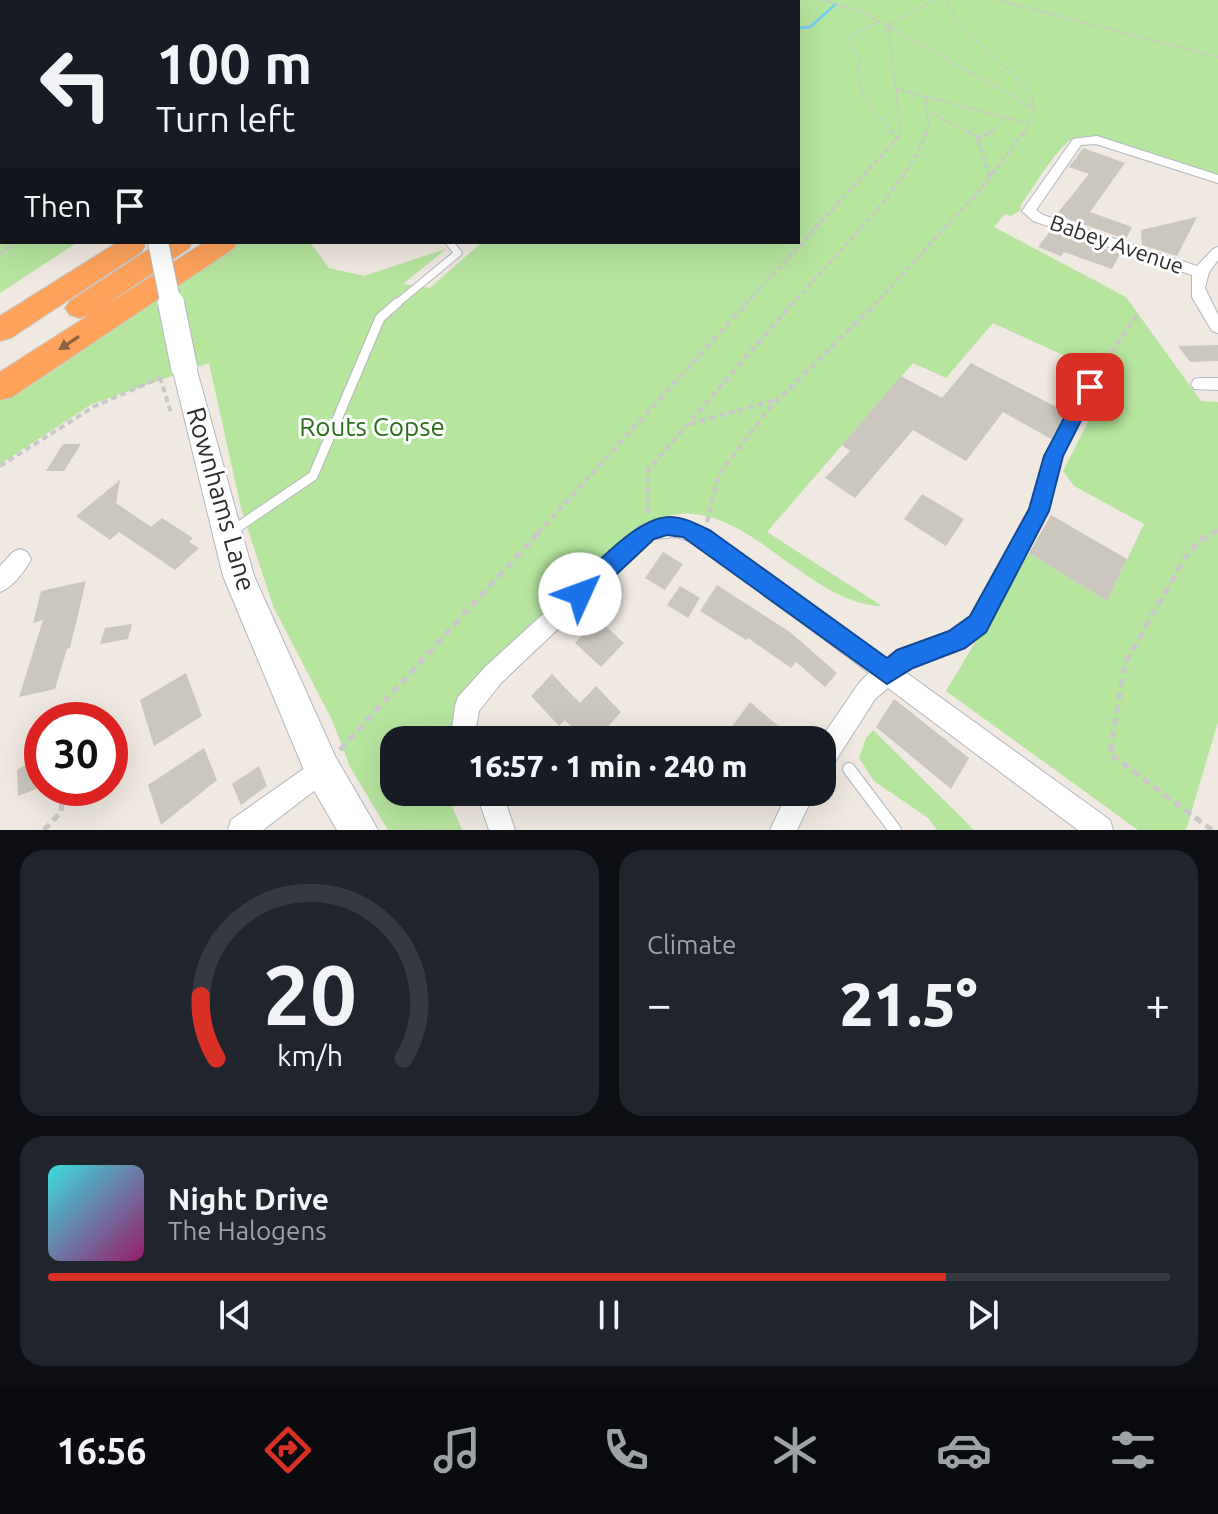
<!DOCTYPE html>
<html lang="en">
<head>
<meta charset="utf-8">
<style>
  body { margin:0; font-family:Ubuntu,sans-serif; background:#20242c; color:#f1f3f6; height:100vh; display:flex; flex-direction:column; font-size:30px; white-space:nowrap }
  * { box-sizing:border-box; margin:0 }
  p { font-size:26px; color:#9ea1a6 }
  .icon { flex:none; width:44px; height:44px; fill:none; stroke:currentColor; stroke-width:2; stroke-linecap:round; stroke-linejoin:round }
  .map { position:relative; height:830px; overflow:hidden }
  .panel { display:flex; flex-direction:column; gap:20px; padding:20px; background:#0d0f14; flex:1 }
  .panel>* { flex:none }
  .guide { position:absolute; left:0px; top:0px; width:800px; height:244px; box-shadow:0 8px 32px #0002; background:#171b24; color:#f1f3f6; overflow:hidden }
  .speed { position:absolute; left:24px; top:702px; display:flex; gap:16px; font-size:40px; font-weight:700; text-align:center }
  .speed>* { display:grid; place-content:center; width:104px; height:104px; border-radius:50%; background:#171b24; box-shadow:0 8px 32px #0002; line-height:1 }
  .speed .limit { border:12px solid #d22; background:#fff; color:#111 }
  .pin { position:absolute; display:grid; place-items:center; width:68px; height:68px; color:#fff; margin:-34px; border-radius:16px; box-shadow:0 4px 12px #0006 }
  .me { position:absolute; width:88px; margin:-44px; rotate:47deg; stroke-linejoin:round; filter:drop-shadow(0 0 6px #0008) }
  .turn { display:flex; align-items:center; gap:28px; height:168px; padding:0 24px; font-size:36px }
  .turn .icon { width:104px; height:104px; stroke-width:2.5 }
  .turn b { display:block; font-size:56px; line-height:68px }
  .then { display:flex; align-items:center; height:76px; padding:0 24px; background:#0003; gap:16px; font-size:30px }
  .big { font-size:60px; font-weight:800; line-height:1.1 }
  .panel .widget { flex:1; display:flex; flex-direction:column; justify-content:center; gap:12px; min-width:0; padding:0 28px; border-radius:24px; background:#20242c }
  .panel .dial { align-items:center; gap:0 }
  .dial svg { height:208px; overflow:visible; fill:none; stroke:#363941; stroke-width:7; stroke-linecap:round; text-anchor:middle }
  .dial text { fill:#f1f3f6; stroke:none }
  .song { display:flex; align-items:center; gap:24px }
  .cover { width:96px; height:96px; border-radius:12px; background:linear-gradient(135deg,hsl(180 70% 55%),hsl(320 70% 35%)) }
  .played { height:8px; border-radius:4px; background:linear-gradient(90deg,#d93025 80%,#363941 80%) }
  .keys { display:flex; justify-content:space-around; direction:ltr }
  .heat { display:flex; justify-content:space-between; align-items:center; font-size:44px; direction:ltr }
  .panel .tiles { flex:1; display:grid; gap:20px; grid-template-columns:1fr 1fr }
  .widget:last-child { grid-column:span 2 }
  .trip { position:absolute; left:380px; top:726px; width:456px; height:80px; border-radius:24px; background:#171b24; box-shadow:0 8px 32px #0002; font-weight:800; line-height:80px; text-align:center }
  .menu { display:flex; height:128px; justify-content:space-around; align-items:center; background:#090b0e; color:#9ea1a6 }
  .menu .icon { width:56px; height:56px }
  .menu .active { color:#d93025 }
  .menu b { font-size:36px; color:#f1f3f6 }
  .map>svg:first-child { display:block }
</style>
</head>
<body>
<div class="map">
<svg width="1218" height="830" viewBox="0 0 1218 830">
  <rect width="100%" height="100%" fill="#efe9e1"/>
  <path fill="#b6e59e" d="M711,0H1218V176L1098,139C1090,138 1080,135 1072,139C1056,148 1033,189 1020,206L1021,210L1011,216L1005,214L994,227L1126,297L1201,401L1218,402V722L1186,830H1138L946,691L1029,553L1107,601L1144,524L1074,486L1063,471L1111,377L993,323L946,378L913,363L767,532L882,606C797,603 735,476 645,525L544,612L479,675L457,740H394V792H446L462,830H388L350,767L332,720L273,606L241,508L209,363L92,404L0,464V401L146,298L232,242H310L329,268L364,276L446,249L403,284L430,288L482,242H798V2H709Z
    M0,106L2,242H78L0,293Z
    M873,730L974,830H937L928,818L874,781L859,758L866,738Z"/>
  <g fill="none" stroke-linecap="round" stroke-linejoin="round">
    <path stroke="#75cff0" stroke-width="3" d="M798,28L810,27L836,4"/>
  </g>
  <path fill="#cbc7bf" d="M1083,148L1125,163L1090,212L1132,227L1126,239L1056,215L1089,174L1069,167Z
    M1197,217L1177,256L1142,245L1141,230Z
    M1051,230L1120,254L1112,269L1064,252L1061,256L1038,247Z
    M1218,345V361L1190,362L1178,346Z
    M971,363L1068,413L1051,439L1003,412L966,461L913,430L855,498L825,478L850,451L842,445L901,376L942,398Z
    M63,444H81L64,471H46Z
    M120,480L116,503L151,527L162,518L193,538L189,542L199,548L175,570L119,532L110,540L76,516Z
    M922,494L964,519L946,546L904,519Z
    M1051,515L1127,559L1107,601L1029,553Z
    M663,552L683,564L665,590L645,578Z
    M86,581L70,648L67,649L55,689L19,697L43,620L33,623L41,591Z
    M717,585L790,632L837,673L825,687L796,662L791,668L748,638L746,640L700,611Z
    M680,586L700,598L688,618L667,605Z
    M598,619L624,643L601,667L575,643Z
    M132,624L128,639L100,644L105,628Z
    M186,673L202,716L154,746L140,700Z
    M552,674L580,703L596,686L621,712L596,740H584L565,720L559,726L531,696Z
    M894,699L969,758L951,789L876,727Z
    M750,702L783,730L775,740H722Z
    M204,748L217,780L161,825L148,785Z
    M42,754V787L18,796L17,770Z
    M259,766L267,786L241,805L232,784Z"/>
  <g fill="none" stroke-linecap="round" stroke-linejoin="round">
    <g stroke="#b4b7c1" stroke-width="6">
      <path id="lane-far3" d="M279,2L283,0
        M490,2L494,0
        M602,2L605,0"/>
    </g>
    <g stroke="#b4b7c1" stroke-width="9">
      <path id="lane-far2" d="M395,305L458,253L449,242"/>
    </g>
    <g stroke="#b4b7c1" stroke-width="11">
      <path id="lane-far1" d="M232,531L313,476L380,318L397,303
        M1027,533L1038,511L1053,456L1090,387"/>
    </g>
    <g stroke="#b4b7c1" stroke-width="14">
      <path id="lane" d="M887,672C909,656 932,652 956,640C989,623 1010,564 1028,531
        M849,769L895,830"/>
    </g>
    <g stroke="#b4b7c1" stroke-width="2">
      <path id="street" d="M1097,136L1218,175V183L1096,144L1081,145L1036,210L1043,215L1197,266L1213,249L1218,247V260L1209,272L1205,288L1218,315V333L1212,331L1192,297V275L1033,221L1022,211L1073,139Z
        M1200,378H1218V390L1194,389L1191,384L1194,379Z
        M662,519L682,520L710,531L1110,820L1113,830H1078L888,688L875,699L831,768L822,772L820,740L859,683L869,673L696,543L676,537L653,539L501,683L479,711L476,728L482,740H456L452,729L455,706L458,697L485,667L640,526Z
        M20,549L27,552L31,559C25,571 13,587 0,592V566L13,552Z
        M322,756L331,760L335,769L331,778L263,830H228L231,820Z
        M476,792H502L515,830H489Z
        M788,792H815L797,830H770Z"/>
    </g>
    <g stroke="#b4b7c1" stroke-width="2">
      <path id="secondary" d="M55,0H71L73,2H57Z
        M184,358L193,361L196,367L254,576L335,756L378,830H337L309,782L223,576L172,367L175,361Z"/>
    </g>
    <g stroke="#c9c9c9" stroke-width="2">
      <path id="highway" d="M520,0H539L518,2Z
        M548,0H568L546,2Z
        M118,242H142L145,246L141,252L11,338L0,341V316Z
        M160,242H192L189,248L100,309L205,242H237L234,248L12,397L0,400V372L89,315L80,318L70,315L65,308L70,301Z"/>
    </g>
    <path stroke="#c9c9c9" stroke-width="2" stroke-dasharray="3 2" stroke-linecap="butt" d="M821,0L861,11L1035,109
      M946,0L957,20L1031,93L1035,109L1024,133
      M997,0L1218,57
      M880,21L851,36L850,48L860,58C852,95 871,105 892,133
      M896,89L1028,123
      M925,97L929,125L926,133
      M927,111L971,133
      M901,133L888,25L934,0
      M990,133L1007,117"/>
    <path stroke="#c9c9c9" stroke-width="3" stroke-dasharray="5 3" stroke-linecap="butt" d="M890,131L897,139
      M967,131L976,135L990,176
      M977,139L994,131
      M0,254L16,242
      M745,305L901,134V131
      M791,305C831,259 908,186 927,131
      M874,305L981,189L1025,131"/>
    <path stroke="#c9c9c9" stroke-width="4" stroke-dasharray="6 4" stroke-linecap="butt" d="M160,377L171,413
      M1095,378L1138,313
      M690,424L778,399
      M0,466L95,406L162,377
      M648,513V470L793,303
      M707,522L719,474L768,410L876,303
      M538,533L747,303
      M1214,533L1218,530"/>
    <path stroke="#c9c9c9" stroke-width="5" stroke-dasharray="8 5" stroke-linecap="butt" d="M340,750L540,531
      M44,830L61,812L63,788
      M1212,830L1110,754L1125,663L1185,558L1199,541L1217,531"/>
    <use href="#lane-far3" stroke="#fff" stroke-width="5"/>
    <use href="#lane-far2" stroke="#fff" stroke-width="7"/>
    <use href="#lane-far1" stroke="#fff" stroke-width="9"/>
    <use href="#lane" stroke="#fff" stroke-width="12"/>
    <use href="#street" fill="#fff" fill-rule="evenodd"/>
    <use href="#secondary" fill="#fff" fill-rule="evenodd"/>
    <use href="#highway" fill="#ffa35c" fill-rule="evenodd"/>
    <g stroke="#b4b7c1" stroke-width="22" stroke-linecap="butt">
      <path id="secondary-bridge-far1" d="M158,242L171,305"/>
    </g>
    <g stroke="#b4b7c1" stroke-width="28" stroke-linecap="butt">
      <path id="secondary-bridge" d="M171,303L184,367"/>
    </g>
    <use href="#secondary-bridge-far1" stroke="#fff" stroke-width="20"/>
    <use href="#secondary-bridge" stroke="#fff" stroke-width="26"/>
  </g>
  <defs><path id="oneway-solid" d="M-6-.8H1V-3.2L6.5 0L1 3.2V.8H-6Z" transform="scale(2)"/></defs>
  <use fill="#8c6343" href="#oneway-solid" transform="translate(69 343) rotate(147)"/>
  <path fill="#1a73e8" stroke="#114b97" stroke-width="2" d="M1090,380L1098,387L1063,456L1049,511L986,632L965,648L913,668L887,684L683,537L667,535L654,539L588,601L580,604L572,601L569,594L572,586C596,565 636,518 669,517C684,517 697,524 711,531L887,658L897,650L949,631L970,616L1029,509L1044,456L1083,382Z"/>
  <g text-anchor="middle" stroke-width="6" stroke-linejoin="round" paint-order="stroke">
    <g font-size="22" fill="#2e2e2e" stroke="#fff">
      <text transform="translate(1117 244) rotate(19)" y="8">Babey Avenue</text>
    </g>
    <g font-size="26" fill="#2c6e1b" stroke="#fff">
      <text x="372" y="436">Routs Copse</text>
    </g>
    <g font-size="26" fill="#2e2e2e" stroke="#fff">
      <text transform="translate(221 499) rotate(74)" y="9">Rownhams Lane</text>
    </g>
  </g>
</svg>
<div class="speed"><div class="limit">30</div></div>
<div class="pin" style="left:1090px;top:387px;background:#d93025"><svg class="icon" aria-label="arrive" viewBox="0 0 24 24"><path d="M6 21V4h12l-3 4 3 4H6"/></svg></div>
<svg class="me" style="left:580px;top:594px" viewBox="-20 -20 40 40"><circle r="19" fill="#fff"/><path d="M0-13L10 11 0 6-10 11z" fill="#1a73e8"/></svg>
<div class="trip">16:57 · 1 min · 240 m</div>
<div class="guide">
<div class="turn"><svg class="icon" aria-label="left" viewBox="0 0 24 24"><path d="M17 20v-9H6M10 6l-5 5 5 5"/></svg><div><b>100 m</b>Turn left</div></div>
<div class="then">Then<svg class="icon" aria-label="arrive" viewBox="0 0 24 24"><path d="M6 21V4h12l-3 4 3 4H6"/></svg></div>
</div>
</div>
<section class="panel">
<div class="tiles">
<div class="widget dial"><svg viewBox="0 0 100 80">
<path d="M14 69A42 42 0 1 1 86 69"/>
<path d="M14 69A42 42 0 0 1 8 45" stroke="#d93025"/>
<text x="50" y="56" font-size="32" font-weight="700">20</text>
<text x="50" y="72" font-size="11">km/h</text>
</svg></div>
<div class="widget"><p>Climate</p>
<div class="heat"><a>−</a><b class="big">21.5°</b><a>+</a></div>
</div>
<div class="widget">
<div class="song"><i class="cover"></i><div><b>Night Drive</b><p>The Halogens</p></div></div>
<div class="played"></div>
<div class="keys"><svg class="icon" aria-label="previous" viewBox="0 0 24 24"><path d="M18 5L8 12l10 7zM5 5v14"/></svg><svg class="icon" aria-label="pause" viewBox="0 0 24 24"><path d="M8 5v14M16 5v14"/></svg><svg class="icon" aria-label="next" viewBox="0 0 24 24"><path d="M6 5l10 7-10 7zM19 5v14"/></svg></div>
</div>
</div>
</section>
<nav class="menu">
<b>16:56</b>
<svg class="icon active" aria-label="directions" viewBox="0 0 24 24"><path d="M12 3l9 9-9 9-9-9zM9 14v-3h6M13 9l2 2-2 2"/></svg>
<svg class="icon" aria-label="music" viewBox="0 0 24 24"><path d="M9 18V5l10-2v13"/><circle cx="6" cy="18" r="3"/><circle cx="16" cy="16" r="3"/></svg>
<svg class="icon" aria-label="phone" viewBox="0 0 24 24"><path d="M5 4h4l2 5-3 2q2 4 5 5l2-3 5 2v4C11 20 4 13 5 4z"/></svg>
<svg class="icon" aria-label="climate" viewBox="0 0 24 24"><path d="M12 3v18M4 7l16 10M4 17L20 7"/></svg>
<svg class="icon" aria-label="car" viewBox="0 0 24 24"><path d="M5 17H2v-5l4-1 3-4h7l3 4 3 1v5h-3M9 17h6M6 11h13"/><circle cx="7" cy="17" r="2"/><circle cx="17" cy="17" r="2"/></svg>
<svg class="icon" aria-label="filters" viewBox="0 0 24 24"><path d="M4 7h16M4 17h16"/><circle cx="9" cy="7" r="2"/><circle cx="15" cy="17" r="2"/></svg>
</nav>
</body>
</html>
